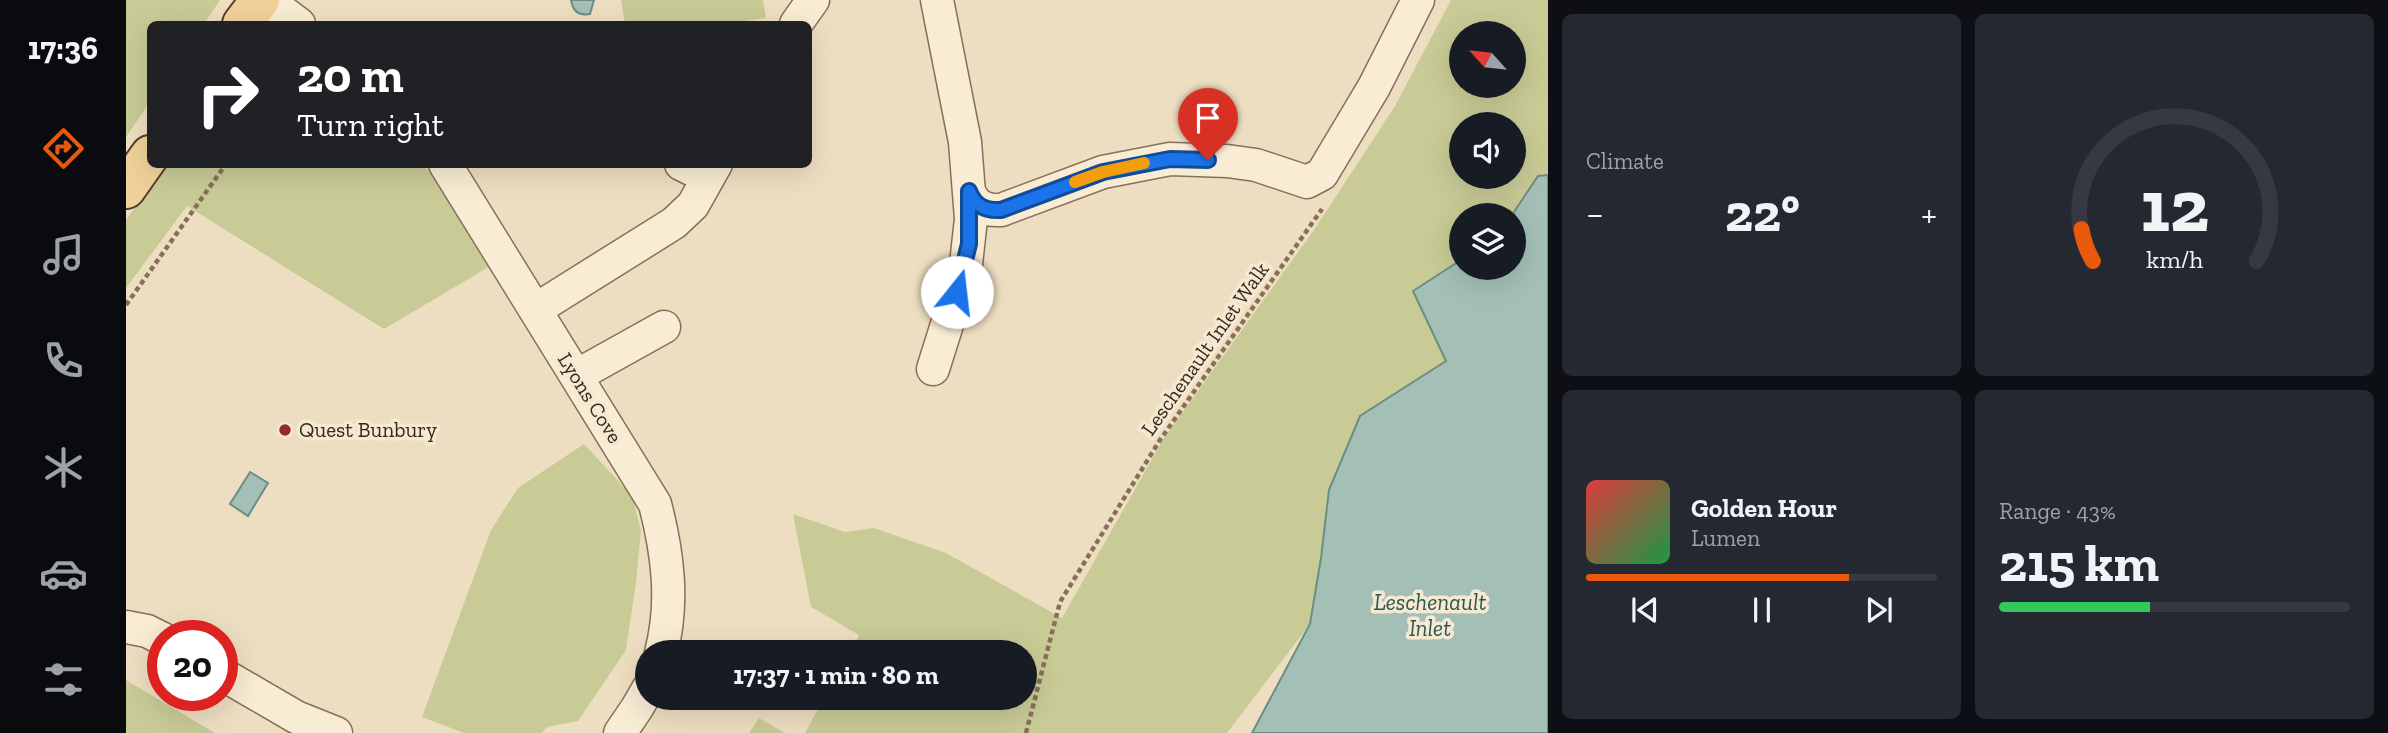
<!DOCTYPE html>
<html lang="en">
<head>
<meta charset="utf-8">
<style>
  body { margin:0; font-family:"Zilla Slab",serif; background:#242831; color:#f1f3f6; height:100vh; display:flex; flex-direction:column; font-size:26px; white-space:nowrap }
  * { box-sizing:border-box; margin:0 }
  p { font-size:23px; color:#9ea1a6 }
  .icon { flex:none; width:38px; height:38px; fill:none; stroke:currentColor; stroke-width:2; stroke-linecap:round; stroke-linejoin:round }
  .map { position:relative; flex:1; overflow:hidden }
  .sheet { display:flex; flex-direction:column; gap:14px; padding:14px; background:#0d0f14; width:840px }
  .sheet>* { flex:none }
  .hud { position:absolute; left:21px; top:21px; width:665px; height:147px; border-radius:10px; box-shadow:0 7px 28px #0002; background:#202124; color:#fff; overflow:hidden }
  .needle { width:46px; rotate:297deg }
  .controls { position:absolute; left:1323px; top:21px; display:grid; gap:14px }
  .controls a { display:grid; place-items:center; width:77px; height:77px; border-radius:50%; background:#171b24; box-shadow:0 7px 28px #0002; font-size:35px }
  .speed { position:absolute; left:21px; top:620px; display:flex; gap:14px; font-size:35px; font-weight:700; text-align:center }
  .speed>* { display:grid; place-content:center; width:91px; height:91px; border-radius:50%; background:#171b24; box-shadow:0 7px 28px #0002; line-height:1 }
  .speed .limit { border:10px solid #d22; background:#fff; color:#111 }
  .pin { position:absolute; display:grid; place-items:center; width:60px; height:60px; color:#fff; margin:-72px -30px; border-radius:50% 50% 50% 0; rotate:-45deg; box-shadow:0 0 7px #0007 }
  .pin .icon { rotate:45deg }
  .me { position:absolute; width:77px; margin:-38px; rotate:16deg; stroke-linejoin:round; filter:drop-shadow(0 0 5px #0008) }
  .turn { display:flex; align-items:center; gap:24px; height:147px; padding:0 35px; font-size:32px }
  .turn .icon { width:91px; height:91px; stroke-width:2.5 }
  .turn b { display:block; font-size:49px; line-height:60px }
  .big { font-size:52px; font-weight:800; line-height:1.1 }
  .sheet .card { flex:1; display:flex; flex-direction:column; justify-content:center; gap:10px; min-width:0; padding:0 24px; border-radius:10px; background:#242831 }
  .sheet .dial { align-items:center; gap:0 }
  .dial svg { height:182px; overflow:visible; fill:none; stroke:#363941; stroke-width:7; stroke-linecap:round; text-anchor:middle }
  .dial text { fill:#f1f3f6; stroke:none }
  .song { display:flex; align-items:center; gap:21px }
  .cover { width:84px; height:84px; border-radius:10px; background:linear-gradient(135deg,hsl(0 70% 55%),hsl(140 70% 35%)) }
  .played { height:7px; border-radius:4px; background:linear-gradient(90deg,#ea580c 75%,#363941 75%) }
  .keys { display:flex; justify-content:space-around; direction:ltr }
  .heat { display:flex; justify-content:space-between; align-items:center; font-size:38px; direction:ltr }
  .charge { height:10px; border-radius:5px; background:linear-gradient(90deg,#34c759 43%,#363941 0) }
  .sheet .tiles { flex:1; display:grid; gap:14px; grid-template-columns:repeat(2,1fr) }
  .trip { position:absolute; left:509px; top:640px; width:402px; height:70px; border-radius:35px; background:#171b24; box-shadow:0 7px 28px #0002; font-weight:800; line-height:70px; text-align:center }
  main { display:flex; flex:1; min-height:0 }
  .tabs { display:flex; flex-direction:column; width:126px; justify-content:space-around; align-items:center; background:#090b0e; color:#9ea1a6 }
  .tabs .icon { width:49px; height:49px }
  .tabs .current { color:#ea580c }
  .tabs b { font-size:32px; color:#f1f3f6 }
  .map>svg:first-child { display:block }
</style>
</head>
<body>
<main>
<nav class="tabs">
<b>17:36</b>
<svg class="icon current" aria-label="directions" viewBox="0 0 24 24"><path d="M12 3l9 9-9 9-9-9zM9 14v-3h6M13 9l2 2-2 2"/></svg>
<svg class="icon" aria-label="music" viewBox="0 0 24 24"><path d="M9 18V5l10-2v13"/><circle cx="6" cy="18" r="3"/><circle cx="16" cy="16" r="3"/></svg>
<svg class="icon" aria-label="phone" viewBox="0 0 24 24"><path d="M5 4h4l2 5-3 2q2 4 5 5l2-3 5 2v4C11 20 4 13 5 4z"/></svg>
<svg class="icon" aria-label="climate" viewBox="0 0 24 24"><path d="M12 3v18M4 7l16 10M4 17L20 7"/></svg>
<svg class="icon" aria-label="car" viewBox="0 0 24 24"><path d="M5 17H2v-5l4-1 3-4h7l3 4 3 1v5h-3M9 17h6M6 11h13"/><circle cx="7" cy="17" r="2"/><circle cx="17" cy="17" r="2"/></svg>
<svg class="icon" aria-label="filters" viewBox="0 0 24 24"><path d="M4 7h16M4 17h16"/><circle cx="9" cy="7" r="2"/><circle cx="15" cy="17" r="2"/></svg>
</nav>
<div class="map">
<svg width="1422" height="733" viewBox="0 0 1422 733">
  <rect width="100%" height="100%" fill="#eedec1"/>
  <path fill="#c8cb95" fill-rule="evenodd" d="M0,0H94L78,24H24V102L0,137Z
    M495,0H637L640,18L601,24H499Z
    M1325,0H1422V174L1412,177L1386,215H1335V260L1287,291L1321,361L1234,416L1195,558L1184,624L1101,733H679L698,698H900V653H724L733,635L685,607L667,514L719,532L748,528L820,553L936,618L1038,438L1188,230L1269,106ZM1335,33H1388V86H1335ZM1335,124H1388V177H1335Z
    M39,165H296L314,182L366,265L258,329L61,206L0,288V220Z
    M458,444L506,496L515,530L510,582L500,650L452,721L421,727L416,733H338L296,717L365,530L392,488Z
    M0,680L89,733H0Z
    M633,718L659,733H623Z"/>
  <path fill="#a4c0b6" stroke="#6b8e83" stroke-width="2" d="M445,0H468L464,14C452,16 447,11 445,0Z
    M1422,175V733H1126L1184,624L1195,558L1203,490L1234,416L1320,361L1287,291L1335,260V268H1388V215H1386L1412,176Z
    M124,472L142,483L122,516L104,504Z"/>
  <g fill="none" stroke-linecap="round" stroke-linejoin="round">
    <g stroke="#876f59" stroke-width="35">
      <path id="minor" d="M141,0L173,24
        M670,24L687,0
        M319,164L529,504C542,554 548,603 535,653
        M555,164L569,171L588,164
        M843,191C849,206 859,211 875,210L977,172L1044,159L1101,161L1130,165L1181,182L1196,174L1248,87L1292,0
        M409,310L548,223L567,205L590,164
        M807,369L840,264L845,219L839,142L811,0
        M450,376L538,327
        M0,627L21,631L37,639
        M96,674L170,717L210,733
        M494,733L511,708L522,689"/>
    </g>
    <g stroke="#553d2d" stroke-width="42">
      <path id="major" d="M116,24L134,0
        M0,189L24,155"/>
    </g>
    <path stroke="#876f59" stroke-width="4.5" stroke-dasharray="5 3.5" stroke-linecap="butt" d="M0,305L100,164
      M900,733L934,602L1034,440L1196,209"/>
    <use href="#minor" stroke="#f8ecd4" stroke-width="32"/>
    <use href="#major" stroke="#f1d199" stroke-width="38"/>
  </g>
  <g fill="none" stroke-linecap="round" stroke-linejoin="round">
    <g stroke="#114b97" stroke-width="18">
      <path id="route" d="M831,292L843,244V191C849,206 859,211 875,210L977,172L1044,159L1082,160"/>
    </g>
    <use href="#route" stroke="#1a73e8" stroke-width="12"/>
    <path stroke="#f59e0b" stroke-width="12" d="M949,182L977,172L1018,163"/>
  </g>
  <circle fill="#962930" stroke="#f5e9d1" stroke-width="2.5" cx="159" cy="430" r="7"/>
  <g text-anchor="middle" stroke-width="7" stroke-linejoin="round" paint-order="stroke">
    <g font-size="21" fill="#37281d" stroke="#f5e9d1">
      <text transform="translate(1079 349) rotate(-55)" y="7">Leschenault Inlet Walk</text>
      <text transform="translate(464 398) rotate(58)" y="7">Lyons Cove</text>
    </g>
    <g font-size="21" fill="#37281d" stroke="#f5e9d1" text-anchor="start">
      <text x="173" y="437">Quest Bunbury</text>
    </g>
    <g font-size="23" font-style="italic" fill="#2c5651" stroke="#f5e9d1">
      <text x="1304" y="610">Leschenault<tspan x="1304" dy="26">Inlet</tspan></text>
    </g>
  </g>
</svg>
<div class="controls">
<a><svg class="needle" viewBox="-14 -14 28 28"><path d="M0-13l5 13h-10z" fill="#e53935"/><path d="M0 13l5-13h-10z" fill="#9ea1a6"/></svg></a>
<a><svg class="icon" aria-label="sound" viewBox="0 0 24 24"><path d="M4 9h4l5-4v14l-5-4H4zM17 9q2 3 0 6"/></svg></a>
<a><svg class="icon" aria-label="layers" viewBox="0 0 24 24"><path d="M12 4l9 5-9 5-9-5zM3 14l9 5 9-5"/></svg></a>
</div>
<div class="speed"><div class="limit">20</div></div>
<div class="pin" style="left:1082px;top:160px;background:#d93025"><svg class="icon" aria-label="arrive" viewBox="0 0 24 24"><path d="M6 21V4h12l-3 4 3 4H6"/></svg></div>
<svg class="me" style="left:831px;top:292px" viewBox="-20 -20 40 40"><circle r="19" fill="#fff"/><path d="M0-13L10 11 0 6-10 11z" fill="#1a73e8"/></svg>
<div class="trip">17:37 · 1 min · 80 m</div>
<div class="hud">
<div class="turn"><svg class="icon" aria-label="right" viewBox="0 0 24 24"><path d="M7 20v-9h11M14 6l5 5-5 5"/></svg><div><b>20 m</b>Turn right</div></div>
</div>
</div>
<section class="sheet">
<div class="tiles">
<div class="card"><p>Climate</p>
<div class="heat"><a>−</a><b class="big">22°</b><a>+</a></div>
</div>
<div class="card dial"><svg viewBox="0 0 100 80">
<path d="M14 69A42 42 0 1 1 86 69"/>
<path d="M14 69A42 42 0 0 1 9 55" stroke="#ea580c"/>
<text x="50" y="56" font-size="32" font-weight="700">12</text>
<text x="50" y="72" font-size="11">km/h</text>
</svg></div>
<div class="card">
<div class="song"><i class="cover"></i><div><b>Golden Hour</b><p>Lumen</p></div></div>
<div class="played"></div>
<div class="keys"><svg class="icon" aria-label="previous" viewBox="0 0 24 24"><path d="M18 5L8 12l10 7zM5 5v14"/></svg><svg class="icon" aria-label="pause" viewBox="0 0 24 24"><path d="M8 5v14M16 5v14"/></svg><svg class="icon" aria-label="next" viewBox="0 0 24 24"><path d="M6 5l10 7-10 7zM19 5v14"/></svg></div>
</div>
<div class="card"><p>Range · 43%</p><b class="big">215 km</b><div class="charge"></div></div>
</div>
</section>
</main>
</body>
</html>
